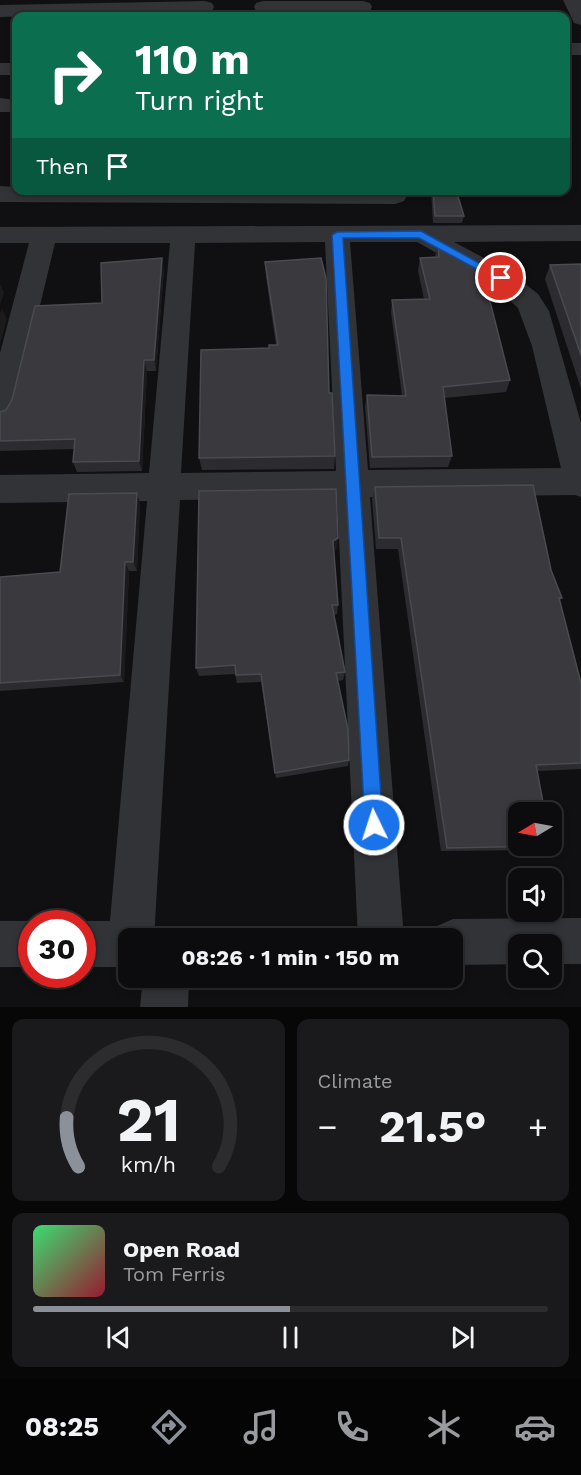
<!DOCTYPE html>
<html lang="en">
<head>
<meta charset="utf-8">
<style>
  body { margin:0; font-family:"Work Sans",sans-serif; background:#1a1a1c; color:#f1f3f6; height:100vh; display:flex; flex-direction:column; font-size:22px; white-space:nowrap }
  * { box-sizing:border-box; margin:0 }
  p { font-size:20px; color:#9a9b9e }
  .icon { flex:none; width:33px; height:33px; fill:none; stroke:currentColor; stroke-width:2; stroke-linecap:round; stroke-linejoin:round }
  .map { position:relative; height:1007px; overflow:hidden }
  .panel { display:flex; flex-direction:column; gap:12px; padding:12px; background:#070708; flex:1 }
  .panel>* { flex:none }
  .hud { position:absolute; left:12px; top:12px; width:558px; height:183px; border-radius:12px; box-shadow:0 3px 9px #0003,0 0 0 2px #2c2c2e; background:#0b6e4f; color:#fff; overflow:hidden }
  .needle { width:39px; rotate:260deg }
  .buttons { position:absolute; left:508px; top:802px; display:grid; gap:12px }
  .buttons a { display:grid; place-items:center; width:54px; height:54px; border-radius:12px; background:#0c0c0e; box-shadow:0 3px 9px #0003,0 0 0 2px #2c2c2e; font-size:30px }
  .speed { position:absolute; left:18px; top:910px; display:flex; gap:12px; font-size:30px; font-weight:700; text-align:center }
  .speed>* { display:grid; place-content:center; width:78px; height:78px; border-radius:50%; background:#0c0c0e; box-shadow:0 3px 9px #0003,0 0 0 2px #2c2c2e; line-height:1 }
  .speed .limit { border:9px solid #d22; background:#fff; color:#111 }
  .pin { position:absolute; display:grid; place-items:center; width:51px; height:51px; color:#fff; margin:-26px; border:3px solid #fff; border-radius:50%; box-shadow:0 2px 6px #0007 }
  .me { position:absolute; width:66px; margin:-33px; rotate:356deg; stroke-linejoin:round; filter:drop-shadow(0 0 4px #0008) }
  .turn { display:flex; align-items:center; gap:21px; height:126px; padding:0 24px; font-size:27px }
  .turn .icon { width:78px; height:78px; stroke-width:2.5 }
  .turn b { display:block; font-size:42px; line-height:51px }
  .then { display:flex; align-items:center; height:57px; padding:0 24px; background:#0003; gap:12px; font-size:22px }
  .big { font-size:45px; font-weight:700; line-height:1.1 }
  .panel .widget { flex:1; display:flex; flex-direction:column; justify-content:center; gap:9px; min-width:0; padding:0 21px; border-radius:12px; background:#1a1a1c }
  .panel .dial { align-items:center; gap:0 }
  .dial svg { height:156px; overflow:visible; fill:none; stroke:#2c2c2e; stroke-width:7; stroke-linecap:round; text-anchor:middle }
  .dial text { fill:#f1f3f6; stroke:none }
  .song { display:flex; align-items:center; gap:18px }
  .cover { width:72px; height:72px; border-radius:9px; background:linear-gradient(135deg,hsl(140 70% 55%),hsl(350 70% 35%)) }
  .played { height:6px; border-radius:3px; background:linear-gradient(90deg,#8c9099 50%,#2c2c2e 50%) }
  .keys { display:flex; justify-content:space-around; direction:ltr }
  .heat { display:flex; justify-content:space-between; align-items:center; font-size:33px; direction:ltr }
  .panel .tiles { flex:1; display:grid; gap:12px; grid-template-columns:1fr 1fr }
  .widget:last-child { grid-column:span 2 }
  .trip { position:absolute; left:118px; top:928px; width:345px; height:60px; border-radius:12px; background:#0c0c0e; box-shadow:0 3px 9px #0003,0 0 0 2px #2c2c2e; font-weight:700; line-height:60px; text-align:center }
  .menu { display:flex; height:96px; justify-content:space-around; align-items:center; background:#050506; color:#9a9b9e }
  .menu .icon { width:42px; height:42px }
  .menu .selected { color:#8c9099 }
  .menu b { font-size:27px; color:#f1f3f6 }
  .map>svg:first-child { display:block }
</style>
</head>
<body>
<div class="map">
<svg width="581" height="1007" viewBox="0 0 581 1007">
  <rect width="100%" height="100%" fill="#101012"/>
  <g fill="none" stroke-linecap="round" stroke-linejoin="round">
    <path fill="#323337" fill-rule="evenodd" d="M563,0H581V25L574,23Z
      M205,1L212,3L214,7L212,11L0,17V5Z
      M263,1H363L370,3L372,7L370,11L363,13L256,11L254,7L256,3Z
      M566,43H581V55H566Z
      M0,63H16V75H0Z
      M0,98L16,100V112H0Z
      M0,186L16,187V190H403L407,196L404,201L395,204L0,202Z
      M581,225V241L454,242L510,272L538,294L549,311L581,423V497L575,495L370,497L404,939H358L337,498L180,500L154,939H129V967H82V924H75L82,921H110L147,501L0,503V475L149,473L170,243H55L15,410L11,418L0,422V353L29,243H0V227ZM325,242L336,471L181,473L195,243ZM350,242H417L492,284L518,308L532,346L561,468L368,470Z
      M581,918V964H552V945H519V964L453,965V939H432L437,926L453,919Z
      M0,921H32L39,924H32V967H0Z
      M143,978H189L188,1007H140Z"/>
  </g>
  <path fill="#2c2c30" d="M431,190H456L464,216L462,223H433Z
    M438,242L510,380L506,392L444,398L452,456L448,467L370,468L365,407L367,395L402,396L391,312L392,300L424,299L418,271L420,258L435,257Z
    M265,262L329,393L335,456L334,469L202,470L199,458L269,348L276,345L266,277Z
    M581,264V389L545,279L550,265Z
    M164,269L156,371H147L142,471L77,472L73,462L74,449L0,451V412L6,410L102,303Z
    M375,487L551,570L562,598L559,601L581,683V769L537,771L552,846L543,850L441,851L398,549H376L372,499Z
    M199,491L337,549L334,550L338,605L337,614L334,615L345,672L343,680L338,681L349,760L348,766L276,778L261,682L237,683L235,674L199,676L196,668Z
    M140,503L137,571H129L124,682L0,691V577L60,572Z"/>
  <path fill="#1b1b1e" d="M162,258L164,269L156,371L154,360Z
    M0,284L4,293L0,305Z
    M2,308L7,319L0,344V314Z
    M144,360L147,371L142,471L139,461Z
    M137,493L140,503L137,571L133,562Z
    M338,538L337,549L332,551L333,541Z
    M125,562L129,571L124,682L120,675Z"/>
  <path fill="#39393e" stroke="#494b50" stroke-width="1.5" d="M433,190H456L464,216H435Z
    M438,242L481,266L510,380L443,387L452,456L372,457L367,395L406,396L392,300L430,299L420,258L439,257Z
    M162,258L154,360H144L139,461L73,462L75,439L0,441V412L6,410L12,400L35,306L102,303L101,263Z
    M321,258L326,278L329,393H332L335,456L199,458L201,350L269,348V345H278L265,262Z
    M581,264V355L550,265Z
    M533,485L551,570L562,598H559L581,683V763L536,765L545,813H519V846H552L447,848L401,538H379L375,487Z
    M336,489L338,538L333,541L338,605H332L345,672L336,673L348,729L349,760L275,773L261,674L236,675L235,665L196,668L199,491Z
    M137,493L133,562H125L120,675L0,683V577L60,572L69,494Z"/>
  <path fill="#1a73e8" stroke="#114b97" stroke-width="1.5" d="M421,231L506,278L505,280H497L419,238H343L383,825L380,831L374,834L368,831L365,825L332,235L337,232Z"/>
</svg>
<div class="buttons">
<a><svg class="needle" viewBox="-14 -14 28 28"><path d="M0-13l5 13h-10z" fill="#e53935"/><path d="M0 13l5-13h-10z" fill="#9a9b9e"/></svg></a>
<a><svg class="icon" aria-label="sound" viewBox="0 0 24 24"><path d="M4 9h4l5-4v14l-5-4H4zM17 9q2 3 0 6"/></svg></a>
<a><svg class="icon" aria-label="search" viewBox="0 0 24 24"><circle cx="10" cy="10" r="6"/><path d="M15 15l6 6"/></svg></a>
</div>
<div class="speed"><div class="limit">30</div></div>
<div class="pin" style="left:501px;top:278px;background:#d93025"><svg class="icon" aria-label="arrive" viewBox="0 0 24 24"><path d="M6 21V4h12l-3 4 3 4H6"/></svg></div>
<svg class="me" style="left:374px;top:825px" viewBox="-20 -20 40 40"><circle r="17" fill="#1a73e8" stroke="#fff" stroke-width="3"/><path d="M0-11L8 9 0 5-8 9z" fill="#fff"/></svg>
<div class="trip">08:26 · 1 min · 150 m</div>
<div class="hud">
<div class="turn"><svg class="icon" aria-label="right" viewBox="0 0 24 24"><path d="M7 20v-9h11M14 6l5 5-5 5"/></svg><div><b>110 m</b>Turn right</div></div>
<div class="then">Then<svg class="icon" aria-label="arrive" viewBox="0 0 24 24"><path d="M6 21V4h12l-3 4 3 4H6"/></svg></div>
</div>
</div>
<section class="panel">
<div class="tiles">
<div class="widget dial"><svg viewBox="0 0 100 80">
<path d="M14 69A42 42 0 1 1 86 69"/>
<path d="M14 69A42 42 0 0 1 8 44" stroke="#8c9099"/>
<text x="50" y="56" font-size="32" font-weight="700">21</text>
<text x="50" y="72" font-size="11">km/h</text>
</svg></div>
<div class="widget"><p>Climate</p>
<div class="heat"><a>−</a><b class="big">21.5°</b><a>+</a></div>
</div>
<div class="widget">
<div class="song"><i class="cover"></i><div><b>Open Road</b><p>Tom Ferris</p></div></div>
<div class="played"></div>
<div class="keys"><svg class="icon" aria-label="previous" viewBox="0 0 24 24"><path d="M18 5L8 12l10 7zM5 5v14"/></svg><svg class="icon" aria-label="pause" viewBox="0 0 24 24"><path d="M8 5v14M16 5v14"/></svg><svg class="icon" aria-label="next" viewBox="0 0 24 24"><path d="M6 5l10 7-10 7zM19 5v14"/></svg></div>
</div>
</div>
</section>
<nav class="menu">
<b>08:25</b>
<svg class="icon selected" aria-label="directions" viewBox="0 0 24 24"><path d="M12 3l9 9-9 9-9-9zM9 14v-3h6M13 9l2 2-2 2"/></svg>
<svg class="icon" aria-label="music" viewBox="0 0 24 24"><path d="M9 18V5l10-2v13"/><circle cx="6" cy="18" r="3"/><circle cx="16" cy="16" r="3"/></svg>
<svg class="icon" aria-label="phone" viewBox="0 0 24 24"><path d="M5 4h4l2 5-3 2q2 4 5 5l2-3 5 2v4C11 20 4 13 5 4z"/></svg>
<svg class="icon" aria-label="climate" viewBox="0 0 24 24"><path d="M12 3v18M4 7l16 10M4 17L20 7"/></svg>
<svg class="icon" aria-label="car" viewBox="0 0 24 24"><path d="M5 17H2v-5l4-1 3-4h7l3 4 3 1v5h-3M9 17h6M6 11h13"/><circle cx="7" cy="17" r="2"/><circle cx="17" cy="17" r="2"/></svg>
</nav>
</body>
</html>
